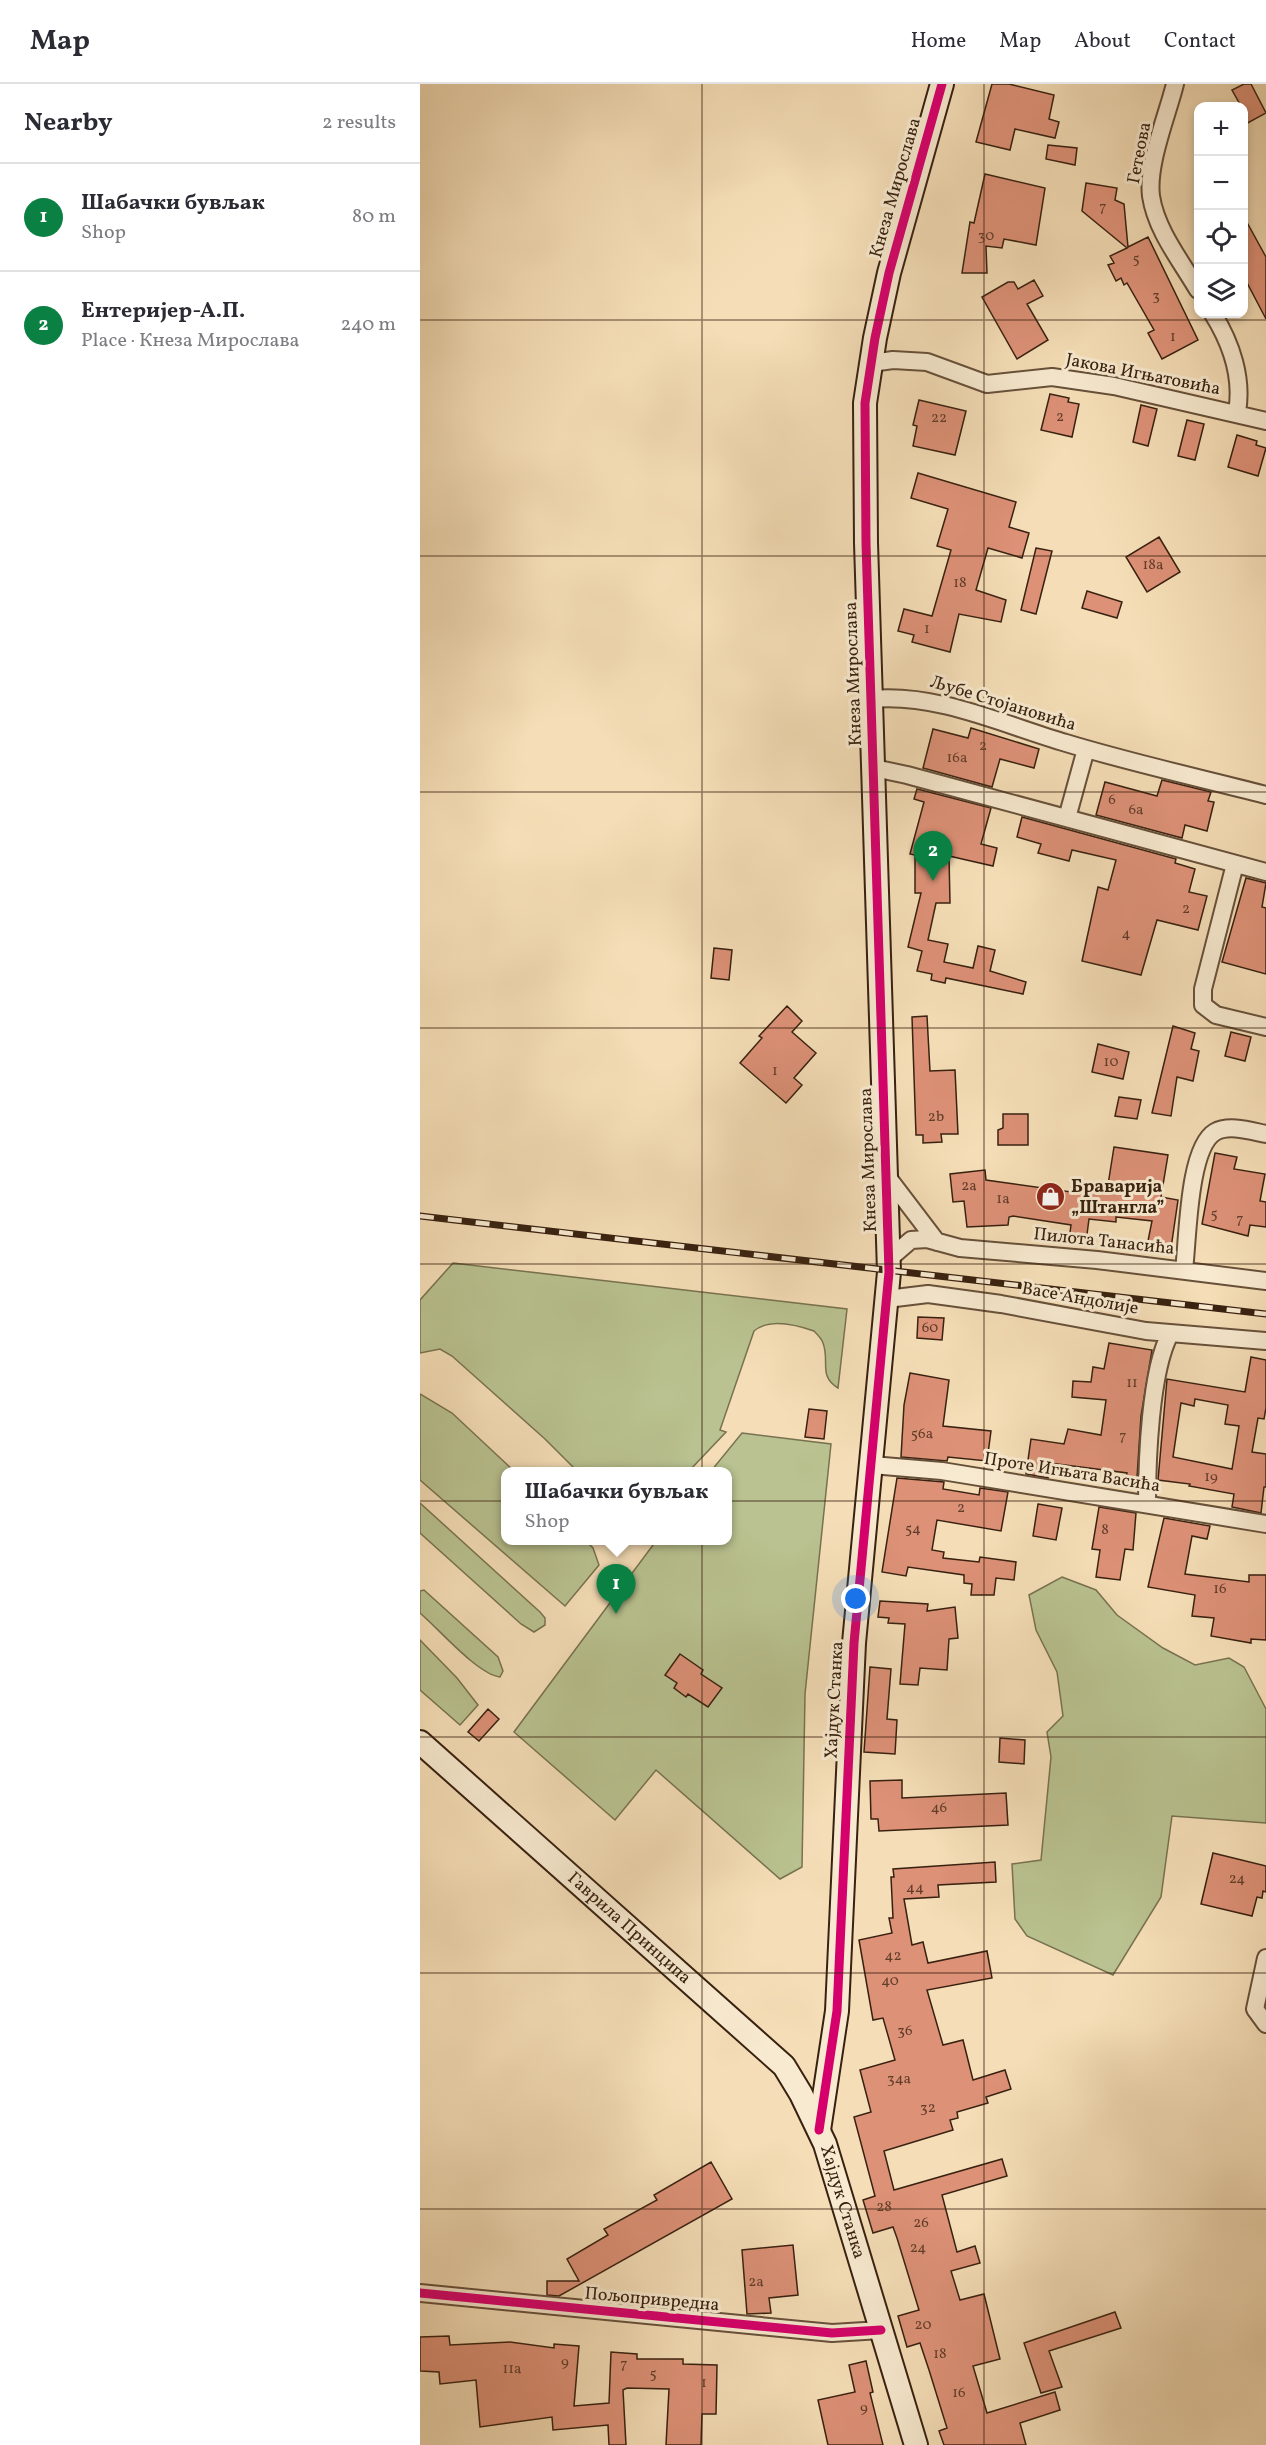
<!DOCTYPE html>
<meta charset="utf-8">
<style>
:root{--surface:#fff;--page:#f2f2f3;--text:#2b2b33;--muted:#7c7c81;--line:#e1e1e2;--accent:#0b8043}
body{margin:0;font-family:Vollkorn,serif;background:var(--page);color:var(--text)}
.controls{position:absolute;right:18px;top:18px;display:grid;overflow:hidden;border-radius:12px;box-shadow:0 3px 9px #0003}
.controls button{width:54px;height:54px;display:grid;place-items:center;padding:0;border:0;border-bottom:2px solid var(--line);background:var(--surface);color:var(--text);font:30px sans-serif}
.you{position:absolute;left:436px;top:1515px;width:21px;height:21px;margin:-15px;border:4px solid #fff;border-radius:50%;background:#1a73e8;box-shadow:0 0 0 9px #1a73e833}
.badge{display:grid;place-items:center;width:39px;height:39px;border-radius:50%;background:var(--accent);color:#fff;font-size:20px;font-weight:700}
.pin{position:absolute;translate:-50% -50px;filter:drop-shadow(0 2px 3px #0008)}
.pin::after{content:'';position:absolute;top:32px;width:21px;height:18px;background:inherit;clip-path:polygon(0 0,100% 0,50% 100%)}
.popup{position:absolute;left:81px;top:1383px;width:231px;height:78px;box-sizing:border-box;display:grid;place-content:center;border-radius:12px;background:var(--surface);filter:drop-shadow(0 2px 4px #0005);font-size:20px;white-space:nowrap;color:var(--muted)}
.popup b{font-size:22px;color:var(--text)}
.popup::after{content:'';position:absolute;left:50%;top:100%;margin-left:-12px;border:12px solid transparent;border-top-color:var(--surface)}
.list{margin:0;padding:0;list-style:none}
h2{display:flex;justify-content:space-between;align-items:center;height:78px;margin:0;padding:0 24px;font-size:26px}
h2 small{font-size:20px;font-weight:400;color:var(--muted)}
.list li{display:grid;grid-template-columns:39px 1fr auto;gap:18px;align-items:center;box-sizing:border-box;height:108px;padding:0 24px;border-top:2px solid var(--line)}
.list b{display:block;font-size:22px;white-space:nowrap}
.list p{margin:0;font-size:20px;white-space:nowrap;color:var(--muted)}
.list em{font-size:20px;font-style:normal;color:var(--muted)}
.icon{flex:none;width:33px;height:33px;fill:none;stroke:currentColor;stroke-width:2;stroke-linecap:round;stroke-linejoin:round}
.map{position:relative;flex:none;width:846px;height:2361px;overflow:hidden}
header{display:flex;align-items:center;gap:36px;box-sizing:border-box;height:84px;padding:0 30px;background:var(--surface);border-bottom:2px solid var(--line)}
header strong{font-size:28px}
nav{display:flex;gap:33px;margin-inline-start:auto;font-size:21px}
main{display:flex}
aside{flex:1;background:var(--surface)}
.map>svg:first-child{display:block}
.green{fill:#b9c290;stroke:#787250;stroke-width:1.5}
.building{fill:#dd9177;stroke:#382110;stroke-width:1.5;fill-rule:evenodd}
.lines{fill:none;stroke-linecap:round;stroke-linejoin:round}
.street-casing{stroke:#67503a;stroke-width:20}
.secondary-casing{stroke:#382110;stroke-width:26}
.street{stroke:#f8ead0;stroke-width:16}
.secondary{stroke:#f8ead0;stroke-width:22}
.rail-casing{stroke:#382110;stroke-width:7}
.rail{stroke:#f8ead0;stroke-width:4.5;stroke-dasharray:14;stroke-linecap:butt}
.cycleway-casing{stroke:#f8ead0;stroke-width:13}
.cycleway{stroke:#d6006c;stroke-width:9}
.grid{fill:none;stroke:#382110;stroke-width:1.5;stroke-opacity:0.55}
.labels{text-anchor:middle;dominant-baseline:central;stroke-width:6;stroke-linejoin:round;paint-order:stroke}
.number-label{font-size:15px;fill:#613d2a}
.street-label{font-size:18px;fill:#382110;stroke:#f8ead0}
.poi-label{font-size:18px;font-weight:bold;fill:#382110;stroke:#f8ead0;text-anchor:start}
</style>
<header>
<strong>Map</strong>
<nav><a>Home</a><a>Map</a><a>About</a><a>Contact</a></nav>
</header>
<main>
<aside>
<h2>Nearby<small>2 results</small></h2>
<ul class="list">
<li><span class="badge">1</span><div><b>Шабачки бувљак</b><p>Shop</p></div><em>80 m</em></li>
<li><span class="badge">2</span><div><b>Ентеријер-А.П.</b><p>Place · Кнеза Мирослава</p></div><em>240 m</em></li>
</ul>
</aside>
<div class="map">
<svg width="846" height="2361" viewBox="0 0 846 2361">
<rect width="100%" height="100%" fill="#f5deb7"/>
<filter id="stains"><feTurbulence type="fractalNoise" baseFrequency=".00333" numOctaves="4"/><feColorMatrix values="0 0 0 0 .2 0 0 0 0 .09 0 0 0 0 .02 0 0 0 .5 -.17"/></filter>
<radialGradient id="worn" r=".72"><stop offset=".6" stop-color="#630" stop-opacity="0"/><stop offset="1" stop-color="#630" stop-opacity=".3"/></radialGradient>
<path class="green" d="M33,1179L427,1225L418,1304C398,1292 410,1277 403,1259C402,1255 397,1250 394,1247C377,1241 349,1234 334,1247L300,1346L306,1348L269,1387H157L125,1355L32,1272L20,1265L0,1269V1216Z
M0,1310L32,1329L94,1387L85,1388V1456L166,1457L173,1464L179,1481L145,1522L0,1396Z
M322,1349L411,1360L385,1610L382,1783L360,1795L236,1686L195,1736L94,1648L236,1457L307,1456V1388L291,1387Z
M0,1419L120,1528L125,1534V1541L114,1548L101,1540L0,1449Z
M642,1493L676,1506L697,1531L743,1564L775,1581L809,1574L824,1583L846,1625V1739L752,1732L741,1813L693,1891L607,1852L595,1835L592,1780L621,1776L631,1673L627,1648L643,1632L637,1588L616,1546L609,1511Z
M4,1506L78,1573L83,1587L80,1593C57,1590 19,1545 0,1529V1507Z
M0,1556L37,1594L58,1621L40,1641L0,1606Z"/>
<path class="building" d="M572,0H589L634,11L629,35L639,38L635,54L595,45L590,66L556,58Z
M824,0H831L846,29L824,41V22H821L812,6Z
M628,61L657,64L655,81L626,75Z
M565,90L625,104L616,161L584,155L582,164L566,162L567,189H542L550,138L554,139Z
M666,99L697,104L695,116L704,120L708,163L728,153L778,256L742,275L728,249L734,246L707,199L704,201L701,194L696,197L688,181L694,179L690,172L707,164L662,127Z
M824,133L846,173V235L824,193Z
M614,196L623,212L607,220L628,256L597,275L562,213L588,198H594L598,205Z
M630,310L649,314L648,318L659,320L652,353L621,346Z
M499,316L546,327L535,371L493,362L497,342L493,341Z
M721,321L737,325L728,362L713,358Z
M767,336L784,340L775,376L758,372Z
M817,351L837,357L836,361L846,364L838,392L808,383Z
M498,389L596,418L589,443L609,449L602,474L568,464L556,506L586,516L581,538L539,530L530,568L492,558L494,551L478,547L484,525L512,532L531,466L517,462L528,425L491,414Z
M739,453L760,488L727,508L706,473Z
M616,464L632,467L616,530L601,526Z
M667,507L702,518L697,534L662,524Z
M551,644L619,665L614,684L580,675L572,703L503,684L513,645L548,654Z
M742,696L791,708L788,717L794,718L787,747L765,741L762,754L676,731L685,698L737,712Z
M497,705L571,724L561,760L577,764L573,782L529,772L530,819H516L508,856L528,860L524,878L553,884L558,862L575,866L570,887L606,898L603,910L526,894L525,899L511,896L512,890L497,887L502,867L488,863L501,809H495V771L490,770L504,718L494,715Z
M602,733L756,775L755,779L775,785L769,808L787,812L778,846L737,836L721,891L662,877L678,803L688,806L696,776L652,766L649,777L618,769L621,760L597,753Z
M826,794L846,799L842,823L846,824V890L802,878Z
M294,864L312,866L309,896L291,894Z
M367,922L382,937L372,948L396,969L374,994L382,1001L366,1019L320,979L342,954L339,952Z
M507,932L510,987L535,986L538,1050H521L522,1058L503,1059V1051H496L492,933Z
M753,942L775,949L771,965L779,967L773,997L757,993L751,1032L732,1029Z
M811,948L831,953L825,977L805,972Z
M678,960L709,968L703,995L672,988Z
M699,1013L721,1016L717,1035L695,1032Z
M583,1030H608V1061H578V1046L583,1044Z
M694,1063L748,1071L741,1113L758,1116L750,1171L726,1167L732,1137L696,1133V1138L669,1135L666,1158L649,1156L651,1141L593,1132L589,1133L588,1141L547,1143L544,1117L533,1118L530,1090L565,1086L566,1096L651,1108V1103L687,1107Z
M795,1069L817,1073L814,1085L845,1090L840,1117L846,1118V1143L830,1141L828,1152L782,1140Z
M498,1233L524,1234L522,1256L497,1254Z
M689,1259L732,1266L721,1332L717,1394L706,1393L707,1389L630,1379L628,1394L606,1390L611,1355L644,1360L648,1345L681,1351L686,1316L652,1313L653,1297L671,1298L673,1283L684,1285Z
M831,1273L846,1276V1324L844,1335L838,1334L832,1368L846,1370V1403H844L841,1429L812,1423L814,1410L769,1402L770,1400L738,1396L747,1295L825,1308ZM775,1315L808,1321L805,1340L819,1342L812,1385L753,1373L761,1319L774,1322Z
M490,1289L529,1296L523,1342L571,1347L567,1377L528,1373L527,1377L481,1373L484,1321Z
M389,1325L407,1327L404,1355L385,1353Z
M477,1394L524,1398L523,1405L559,1411L560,1404L588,1408L581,1447L517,1436L512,1466L524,1468L523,1474L559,1478L560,1473L596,1478L594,1496L576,1494L574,1511H551L552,1500L544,1499V1491L488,1483L486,1492L462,1488Z
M618,1420L642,1424L636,1456L613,1452Z
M679,1423L716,1429L713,1466L705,1465L700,1496L676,1493L680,1466L672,1465Z
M744,1434L790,1442L787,1455L772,1452L765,1490L829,1498V1491H846V1556L831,1555V1559L791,1552L794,1534L772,1532L775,1511L728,1503Z
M460,1517L508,1520L507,1527L535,1523L538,1554L529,1555L527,1586L500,1584L498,1601L480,1600L485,1540L468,1539L469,1534L458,1533Z
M260,1570L283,1586L281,1590L302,1604L288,1623L268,1610L266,1613L254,1604L257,1599L245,1591Z
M450,1583L471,1585L467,1635L477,1636L475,1670L444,1668Z
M68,1625L79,1635L59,1657L48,1648Z
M580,1654L605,1656L604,1680L579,1678Z
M482,1696V1714L586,1709L588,1741L459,1747L458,1735H451L450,1697Z
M793,1769L846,1782V1808L843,1807L842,1814L837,1813L832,1832L781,1820Z
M575,1778L576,1798L518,1801L519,1813L484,1815L492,1861L503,1858L508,1879L567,1867L572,1894L507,1906L523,1961L543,1956L553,1996L585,1986L591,2005L566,2013L568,2019L537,2028L538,2034L530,2036L533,2046L464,2067L474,2106L582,2075L587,2092L522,2111L537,2168L555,2162L560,2179L531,2187L540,2216L564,2210L580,2275L553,2282L567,2329L635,2308L640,2326L600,2339L606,2361H524L519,2347L527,2344L509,2286L500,2259L487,2263L478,2232L499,2226L477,2154L473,2143L453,2149L443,2116L455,2112L434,2033L451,2028L440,1986L475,1976L463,1934L453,1936L439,1856L472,1849L469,1834H473L471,1793H474L473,1785Z
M291,2078L312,2115L139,2212L127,2211V2197H159L147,2175L188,2151L184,2145L237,2116L234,2111Z
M373,2161L378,2211L349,2214L351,2229L327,2230L322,2166Z
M695,2228L701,2244L629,2267L642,2303L621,2309L604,2259Z
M29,2252L30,2261L90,2258L134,2264V2260L159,2262L154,2322L189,2319L191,2268L217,2270V2275H263V2280L297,2281L296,2330H282L281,2361H246L249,2305L207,2304L203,2306L206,2361H189L188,2341L133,2346L132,2333L60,2343L56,2296L20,2300L19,2288L0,2287V2253Z
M446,2277L453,2308L450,2309L463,2361H408L398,2316L435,2308L429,2281Z"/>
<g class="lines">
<defs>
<path id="street" d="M755,0C747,32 727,80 731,112C736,146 761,177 778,206
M793,230C811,259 823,294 817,328
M451,279L473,276L507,278L567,300L632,293L694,302L846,337
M452,615C518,609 584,641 646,659C712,679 780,694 846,711
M454,684L487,691L846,788
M647,734L666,665
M815,780L783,905V921L796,931L846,943
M466,1091L517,1158
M469,1175L491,1156L507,1155L540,1164L677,1176L846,1197
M764,1186C768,1155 768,1064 795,1048C809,1040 831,1047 846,1050
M467,1215L508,1210L581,1220L726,1247L846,1257
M452,1381L522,1387L846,1440
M727,1420C727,1378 730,1287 750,1250
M846,1874L835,1925L846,1940
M0,2209L412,2249L461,2246"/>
<g id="secondary">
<path id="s1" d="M0,1658L364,1982L381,2010L405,2060L496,2361"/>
<path d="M399,2046L417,1927L434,1559L469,1188L446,459L445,319L455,254L469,189L522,0"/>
</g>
</defs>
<use href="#street" class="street-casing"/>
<use href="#secondary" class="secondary-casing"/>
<use href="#street" class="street"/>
<use href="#secondary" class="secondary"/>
<defs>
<path id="rail" d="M0,1132L846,1230"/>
</defs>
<use href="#rail" class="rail-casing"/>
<use href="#rail" class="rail"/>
<defs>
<path id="cycleway" d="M399,2046L417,1927L434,1559L469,1188L446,459L445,319L455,254L469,189L522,0
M0,2209L412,2249L461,2246"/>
</defs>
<use href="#cycleway" class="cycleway-casing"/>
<use href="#cycleway" class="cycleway"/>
</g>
<path class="grid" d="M282,0V2361M564,0V2361M0,236H846M0,472H846M0,708H846M0,944H846M0,1180H846M0,1417H846M0,1653H846M0,1889H846M0,2125H846"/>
<defs>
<symbol id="shop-disc" viewBox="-11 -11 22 22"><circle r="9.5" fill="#8f2418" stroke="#f8ead0"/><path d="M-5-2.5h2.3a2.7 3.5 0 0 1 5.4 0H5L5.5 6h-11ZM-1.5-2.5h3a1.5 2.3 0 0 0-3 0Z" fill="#fff"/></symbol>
</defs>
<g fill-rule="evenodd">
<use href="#shop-disc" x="614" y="1096" width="33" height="33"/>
</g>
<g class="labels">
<g class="number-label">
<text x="683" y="123">7</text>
<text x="566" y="152">30</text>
<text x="716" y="175">5</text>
<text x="736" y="212">3</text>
<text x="753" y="253">1</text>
<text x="640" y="333">2</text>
<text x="519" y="334">22</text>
<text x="733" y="481">18a</text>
<text x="540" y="499">18</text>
<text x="507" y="545">1</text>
<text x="563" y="662">2</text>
<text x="537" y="674">16a</text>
<text x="692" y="716">6</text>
<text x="716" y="726">6a</text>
<text x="766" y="825">2</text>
<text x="706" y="850">4</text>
<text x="691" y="978">10</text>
<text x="355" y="987">1</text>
<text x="516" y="1033">2b</text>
<text x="549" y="1102">2a</text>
<text x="583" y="1115">1a</text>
<text x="794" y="1130">5</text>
<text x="820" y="1135">7</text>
<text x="510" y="1244">60</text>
<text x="712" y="1299">11</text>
<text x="502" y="1350">56a</text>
<text x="703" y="1352">7</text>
<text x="791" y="1393">19</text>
<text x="541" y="1424">2</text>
<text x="493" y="1445">54</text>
<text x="685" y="1446">8</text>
<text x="800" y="1505">16</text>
<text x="519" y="1724">46</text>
<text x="817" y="1795">24</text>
<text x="495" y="1804">44</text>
<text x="473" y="1872">42</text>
<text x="470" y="1897">40</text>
<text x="485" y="1947">36</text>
<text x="479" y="1995">34a</text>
<text x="508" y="2024">32</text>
<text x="464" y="2123">28</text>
<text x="501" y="2139">26</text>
<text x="498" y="2164">24</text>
<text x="336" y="2198">2a</text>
<text x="503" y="2241">20</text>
<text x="520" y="2270">18</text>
<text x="145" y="2278">9</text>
<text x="204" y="2280">7</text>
<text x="92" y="2285">11a</text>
<text x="233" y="2290">5</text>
<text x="284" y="2299">1</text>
<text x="539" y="2309">16</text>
<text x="444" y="2324">9</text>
</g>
<g class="street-label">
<text transform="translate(720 69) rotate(-79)">Гетеова</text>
<text transform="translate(476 104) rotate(-74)">Кнеза Мирослава</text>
<text transform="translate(723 291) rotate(11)">Јакова Игњатовића</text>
<text transform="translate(434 590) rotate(-92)">Кнеза Мирослава</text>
<text transform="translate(583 620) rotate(17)">Љубе Стојановића</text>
<text transform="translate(449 1076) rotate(-92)">Кнеза Мирослава</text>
<text transform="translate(684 1158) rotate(6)">Пилота Танасића</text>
<text transform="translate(660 1215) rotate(10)">Васе Андолије</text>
<text transform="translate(652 1389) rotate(9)">Проте Игњата Васића</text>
<text transform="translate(415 1616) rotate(-87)">Хајдук Станка</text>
<text stroke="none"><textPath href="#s1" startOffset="280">Гаврила Принципа</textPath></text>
<text stroke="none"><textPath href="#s1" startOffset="636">Хајдук Станка</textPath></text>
<text transform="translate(232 2216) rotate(5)">Пољопривредна</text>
</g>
<g class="poi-label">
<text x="651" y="1103">Браварија<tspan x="651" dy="21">„Штангла”</tspan></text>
</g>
</g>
<rect width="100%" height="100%" filter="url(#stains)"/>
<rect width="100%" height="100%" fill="url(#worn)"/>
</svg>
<div class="controls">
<button>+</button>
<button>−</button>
<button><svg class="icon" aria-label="locate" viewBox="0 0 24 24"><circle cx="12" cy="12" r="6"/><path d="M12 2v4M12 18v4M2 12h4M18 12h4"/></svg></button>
<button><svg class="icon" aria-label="layers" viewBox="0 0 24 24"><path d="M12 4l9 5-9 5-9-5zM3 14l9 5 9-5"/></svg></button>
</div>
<div class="you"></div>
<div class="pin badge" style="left:196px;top:1530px">1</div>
<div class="popup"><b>Шабачки бувљак</b>Shop</div>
<div class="pin badge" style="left:513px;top:797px">2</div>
</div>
</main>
